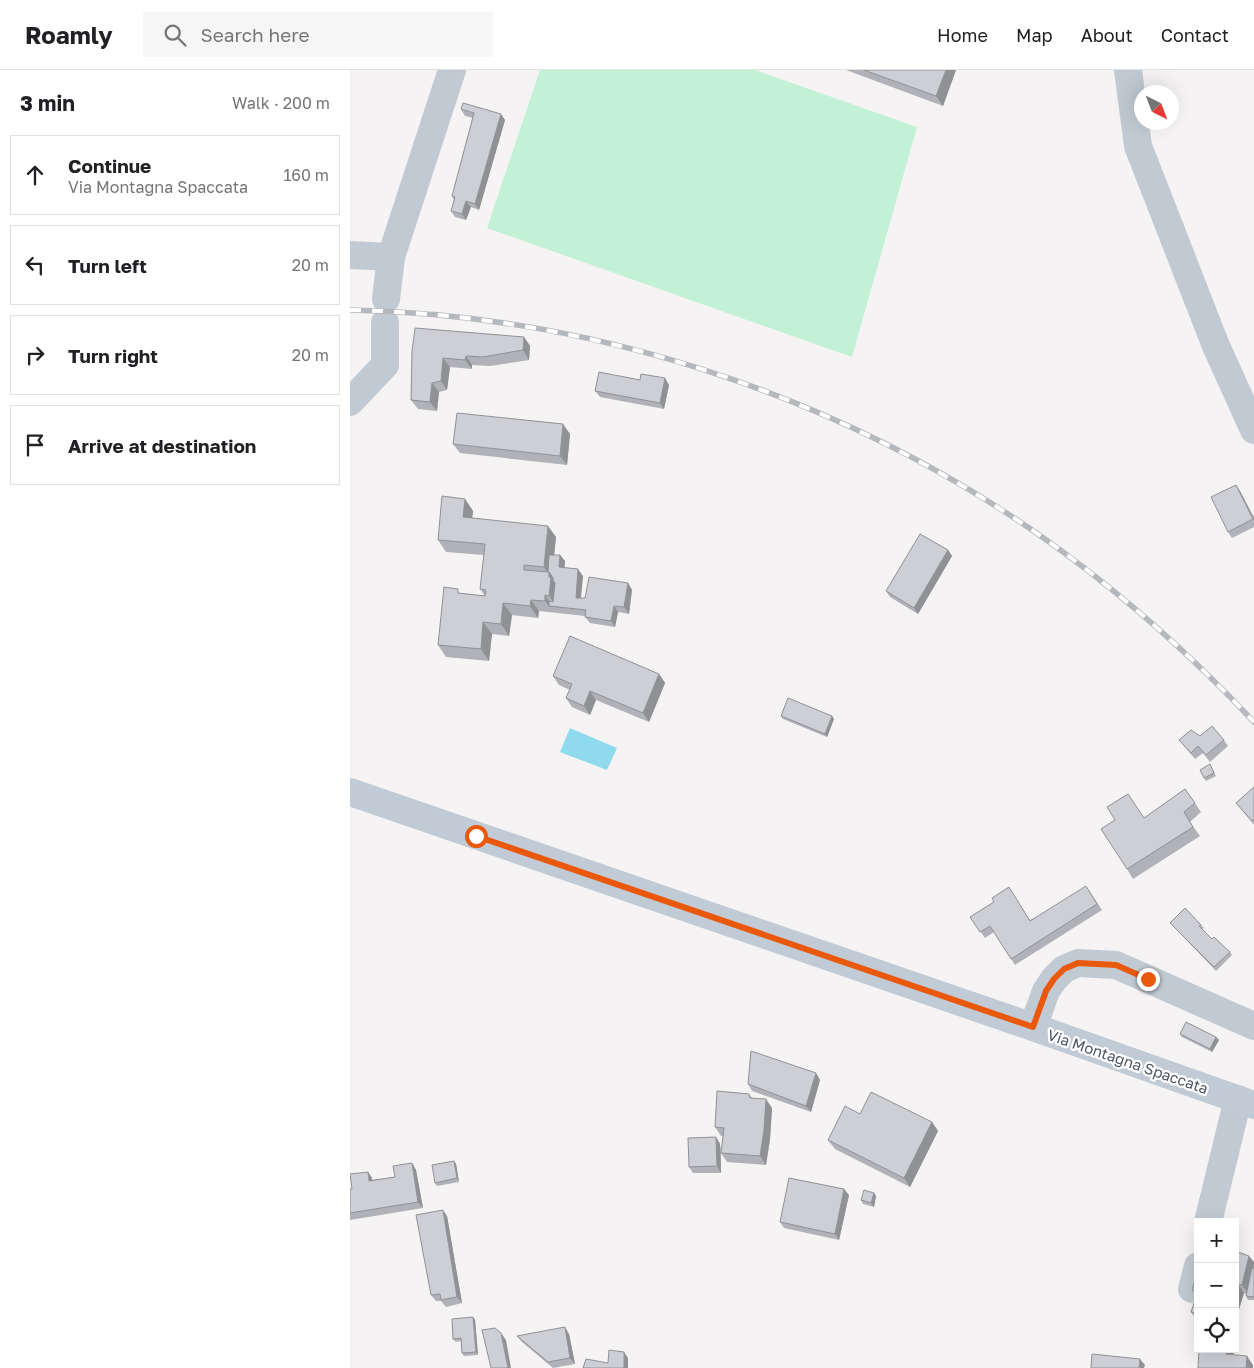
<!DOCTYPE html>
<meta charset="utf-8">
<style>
:root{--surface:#fff;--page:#f6f6f6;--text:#202124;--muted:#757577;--line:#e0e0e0}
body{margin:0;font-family:"Golos Text",sans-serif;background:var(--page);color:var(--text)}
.controls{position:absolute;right:15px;bottom:15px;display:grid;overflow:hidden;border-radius:0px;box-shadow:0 5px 20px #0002}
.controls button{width:45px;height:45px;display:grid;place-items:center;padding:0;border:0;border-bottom:1px solid var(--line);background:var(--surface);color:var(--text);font:25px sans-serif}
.compass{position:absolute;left:784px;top:15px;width:45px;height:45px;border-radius:50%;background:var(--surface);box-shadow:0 5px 20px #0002;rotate:138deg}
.stop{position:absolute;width:15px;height:15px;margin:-11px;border:4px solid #ea580c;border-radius:50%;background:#fff}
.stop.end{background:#ea580c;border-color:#fff;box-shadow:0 1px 5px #0008}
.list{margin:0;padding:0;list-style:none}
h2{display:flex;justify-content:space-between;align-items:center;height:65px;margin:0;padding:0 20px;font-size:21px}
h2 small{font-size:16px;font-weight:400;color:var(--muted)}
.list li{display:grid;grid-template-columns:32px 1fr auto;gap:15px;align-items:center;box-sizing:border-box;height:80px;margin:0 10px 10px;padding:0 10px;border:1px solid var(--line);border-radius:0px}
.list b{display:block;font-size:19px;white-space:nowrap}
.list p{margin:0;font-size:16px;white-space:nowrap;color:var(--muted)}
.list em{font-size:16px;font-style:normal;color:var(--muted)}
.icon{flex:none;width:28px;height:28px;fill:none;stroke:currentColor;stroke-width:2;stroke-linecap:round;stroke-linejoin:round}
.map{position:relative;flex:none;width:904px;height:1298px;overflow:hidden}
header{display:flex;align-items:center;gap:30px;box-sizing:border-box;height:70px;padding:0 25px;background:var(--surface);border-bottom:1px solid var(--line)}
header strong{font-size:24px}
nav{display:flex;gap:28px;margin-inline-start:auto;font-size:18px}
.search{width:350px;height:45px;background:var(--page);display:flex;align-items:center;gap:12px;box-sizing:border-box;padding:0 18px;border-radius:0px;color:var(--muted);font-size:19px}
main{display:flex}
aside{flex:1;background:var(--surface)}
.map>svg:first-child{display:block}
.green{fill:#c3f1d5}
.water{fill:#90daee}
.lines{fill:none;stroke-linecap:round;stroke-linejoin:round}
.minor{stroke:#c1cad2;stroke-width:28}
.secondary{stroke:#c1cbd6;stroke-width:28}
.rail-casing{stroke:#b5b8bd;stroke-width:5.5}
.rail{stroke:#fff;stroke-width:4;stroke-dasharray:11;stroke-linecap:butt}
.wall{fill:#b0b2b7}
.shaded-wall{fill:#909195}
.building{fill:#cdcfd5;stroke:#909195}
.route{stroke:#ea580c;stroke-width:6}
.labels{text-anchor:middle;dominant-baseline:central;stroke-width:4.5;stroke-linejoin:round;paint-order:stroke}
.street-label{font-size:15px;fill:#4a5661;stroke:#fff}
</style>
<header>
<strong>Roamly</strong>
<div class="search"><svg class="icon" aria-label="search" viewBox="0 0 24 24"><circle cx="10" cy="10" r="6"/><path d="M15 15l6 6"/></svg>Search here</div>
<nav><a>Home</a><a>Map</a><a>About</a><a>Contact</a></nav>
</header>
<main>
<aside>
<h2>3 min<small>Walk · 200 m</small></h2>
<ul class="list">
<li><svg class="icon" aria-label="ahead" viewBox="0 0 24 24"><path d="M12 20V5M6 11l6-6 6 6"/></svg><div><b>Continue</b><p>Via Montagna Spaccata</p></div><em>160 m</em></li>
<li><svg class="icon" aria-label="left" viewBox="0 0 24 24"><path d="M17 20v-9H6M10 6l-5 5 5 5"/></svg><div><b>Turn left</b></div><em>20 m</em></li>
<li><svg class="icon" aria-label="right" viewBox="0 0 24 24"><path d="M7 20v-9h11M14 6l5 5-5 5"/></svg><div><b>Turn right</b></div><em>20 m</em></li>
<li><svg class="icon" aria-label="arrive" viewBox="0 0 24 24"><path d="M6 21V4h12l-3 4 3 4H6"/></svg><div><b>Arrive at destination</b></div></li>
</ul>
</aside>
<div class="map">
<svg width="904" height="1298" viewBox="0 0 904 1298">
<rect width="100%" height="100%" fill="#f5f3f3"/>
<path class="green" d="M190,0H405L567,57L502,287L137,158Z"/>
<path class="water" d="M220,658L267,678L257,700L210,682Z"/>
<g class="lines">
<path class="minor" d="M778,0L788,76L866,276L904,360
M0,185L41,187
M36,229L41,187L102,0
M0,332L35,295V253
M683,957L696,921L704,909L714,899L728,893L766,895L904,956
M858,1152L888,1029
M842,1219L848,1196"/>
<path class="secondary" d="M0,722L683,957L904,1035"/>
<defs>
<path id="rail" d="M0,240C251,245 505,331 709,479C779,530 845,589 904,652"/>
</defs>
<use href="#rail" class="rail-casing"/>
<use href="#rail" class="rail"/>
</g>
<path class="wall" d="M496,0H606L593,36Z
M111,39L155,50L129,140L121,137L116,150L105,147L101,141L104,130L102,126L123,48L115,46Z
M174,267L180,276L179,290L140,296L122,295V299L100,297L97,320L89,322L87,341L68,339L61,330L62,281Z
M290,310L319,315L314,339L250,327L245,321Z
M220,364L217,395L110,383L103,374Z
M886,415L890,421L904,448V457L882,468L878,462Z
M115,429L123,441L122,448L206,467L204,485H210L215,491L214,498L233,506L231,528H235L278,513L282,520L279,544L268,542L265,557L240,553L235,547V546L189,541L188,548L162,545L159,566L142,564L139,591L96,587L88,575L111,523L135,526L130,519L134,485L96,482L88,470Z
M598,480L602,486L568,544L540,527L536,521Z
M309,604L315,613L299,652L246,630L240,645L222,637L216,628L220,620L209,615L203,606Z
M431,646H482L484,649L477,667L433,649Z
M850,666L874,670L878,676L860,692L853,683L845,689L829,670Z
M860,694L866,706L856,711L854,708Z
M904,717V755L886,733Z
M835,719L851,742L840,752L850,766L783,809L777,799L795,748Z
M740,822L752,840L665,895L644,862L635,868L620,847L644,832L663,824L680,850Z
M820,853L851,855L854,858L852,859L862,869L880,882L882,885L866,901Z
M830,964L866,967L869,970L862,982L832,967Z
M466,1003L470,1010L461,1042L402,1021L398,1014Z
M399,1024L402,1028L422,1038L420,1069L416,1095L377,1092L371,1083V1103H343L339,1097L366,1067L370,1074L371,1083L373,1066H371L365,1057Z
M510,1044L582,1052L588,1061L560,1117L485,1079L478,1070Z
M104,1091L106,1094L109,1112L87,1116L85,1113Z
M62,1093L66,1100L73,1138L0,1150V1119H2L18,1102L22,1108V1110L45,1107Z
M524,1123L526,1126L524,1137L513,1134L511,1130Z
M499,1125L489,1170L434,1158L430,1152Z
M97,1146L112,1233L96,1237L91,1231H86L81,1225Z
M885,1179V1181L904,1192V1230H898L896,1226V1224L894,1223L886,1249L885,1262Z
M848,1200V1252L841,1242L846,1226L842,1220Z
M123,1247L125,1250L128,1285L114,1286L112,1283L111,1271L106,1272L103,1269Z
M219,1264L225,1294L203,1298L172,1272L167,1266Z"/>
<path class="shaded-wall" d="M596,0H606L593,36L586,26Z
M151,44L155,50L129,140L125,134Z
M116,131L121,137L116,150L112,144Z
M174,267L180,276L179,290L173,280Z
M116,286L122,295V299L115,290Z
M93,288L100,297L97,320L91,311Z
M315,308L319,315L314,339L310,333Z
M82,313L89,322L87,341L80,332Z
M213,354L220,364L217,395L210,386Z
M886,415L890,421L904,448V450Z
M115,429L123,441L121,459L113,447Z
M198,456L206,467L202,506L210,519L208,538L199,526V505L194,497Z
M598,480L602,486L568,544L564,538Z
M210,485L215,491L214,504L209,497Z
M228,499L233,506L230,534L226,528Z
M278,513L282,520L279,544L274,537Z
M195,525L203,537L199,536L195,531Z
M181,530L189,541L188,548L180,536Z
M153,533L162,545L159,566L151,554Z
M264,536L268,542L265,557L261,551Z
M133,552L142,564L139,591L131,579Z
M309,604L315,613L299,652L293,643Z
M240,621L246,630L240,645L234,636Z
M482,646L484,649L477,667L475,664Z
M866,967L869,970L862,982L860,979Z
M466,1003L470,1010L461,1042L456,1036Z
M416,1029L422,1038L420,1069L416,1095L410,1086Z
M582,1052L588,1061L560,1117L554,1108Z
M366,1067L370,1074L371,1103L367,1096Z
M104,1091L106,1094L109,1112L107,1108Z
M62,1093L66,1100L73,1138L68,1132Z
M18,1102L22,1108L23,1117L19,1111Z
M494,1119L499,1125L489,1170L485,1164Z
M524,1123L526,1126L524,1137L521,1133Z
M93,1140L97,1146L112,1233L107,1227Z
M899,1186L904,1192V1202L899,1224L892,1215Z
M888,1214L894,1223L886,1249L885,1262V1223Z
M123,1247L125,1250L128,1285L126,1282Z
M215,1257L219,1264L225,1294L220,1288Z
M151,1263L156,1270L161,1298H158Z
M877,1279H884L883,1294L876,1284Z
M274,1282L278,1288V1298H274Z
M897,1286L903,1295V1298H896Z
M790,1289L795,1295L794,1298H789Z"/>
<path class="building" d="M514,0H596L586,26Z
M113,33L151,44L125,134L116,131L112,144L101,141L105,127L102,126L124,43L111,39Z
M65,258L174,267L173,280L133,287L116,286L115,290L93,288L91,311L82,313L80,332L61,330L62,281Z
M249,302L290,310L291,304L315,308L310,333L245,321Z
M107,343L213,354L210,386L103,374Z
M886,415L903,449L878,462L861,427Z
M92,426L115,429L113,447L198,456L194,497L174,495V500L199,502V507L201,508L199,526L195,525V531L181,530L180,536L153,533L151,554L133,552L131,579L88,575L94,517L108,519V523L135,526L136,520L130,519L135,474L88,470Z
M570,464L598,480L564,538L536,521Z
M199,485H210L209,497L228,499L226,528H235L239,507L278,513L274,537L264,536L261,551L235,547L236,540L199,536V531L203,532L205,513L203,510V508L199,502H198Z
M220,566L309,604L293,643L240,621L234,636L216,628L222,614L203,606Z
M438,628L482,646L475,664L431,646Z
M862,656L874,670L856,685L848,676L841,683L829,670L841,660L850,666Z
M860,694L864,703L854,708L850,700Z
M904,717V749L902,751L886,733Z
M835,719L845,733L834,742L843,757L777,799L751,759L765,750L757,737L778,724L794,748Z
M736,816L747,834L661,889L640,856L630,862L620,847L644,832L642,828L659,817L680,851Z
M835,838L851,855L849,856L862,869L864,867L880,882L864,897L820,853Z
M836,952L866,967L860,979L830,964Z
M401,981L466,1003L456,1036L398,1014Z
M367,1021L399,1024L400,1028L416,1029L414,1060L410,1086L371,1083L374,1058L365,1057Z
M521,1022L582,1052L554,1108L478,1070L495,1036L510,1044Z
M366,1067L367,1096L339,1097L338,1068Z
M104,1091L107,1108L85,1113L82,1095Z
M62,1093L68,1132L0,1143V1119H2L0,1104L18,1102L19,1111L45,1107L43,1096Z
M439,1108L494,1119L485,1164L430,1152Z
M514,1120L524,1123L521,1133L511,1130Z
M93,1140L107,1227L91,1230L90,1224L81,1225L66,1145Z
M885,1181L899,1186L892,1215L888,1214L885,1223Z
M902,1198H904V1227L896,1226Z
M848,1200V1221L842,1220Z
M848,1222V1244L841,1242Z
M123,1247L126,1282L112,1283L111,1268L103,1269L102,1249Z
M215,1257L220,1288L198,1292L167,1266Z
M145,1258L151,1263L158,1298H141L132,1260Z
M849,1279H877L876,1284L897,1286L896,1298H848Z
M259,1280L274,1282V1298H233L236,1289L258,1293Z
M742,1284L790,1289L789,1298H741Z"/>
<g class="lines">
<path class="route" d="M126,766L683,957L696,921L704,909L714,899L728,893L766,895L798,909"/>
</g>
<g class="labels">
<g class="street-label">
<text transform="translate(778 991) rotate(19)">Via Montagna Spaccata</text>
</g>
</g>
</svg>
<div class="controls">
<button>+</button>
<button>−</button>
<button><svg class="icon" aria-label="locate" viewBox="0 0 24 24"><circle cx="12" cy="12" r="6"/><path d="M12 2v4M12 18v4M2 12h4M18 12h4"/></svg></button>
</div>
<svg class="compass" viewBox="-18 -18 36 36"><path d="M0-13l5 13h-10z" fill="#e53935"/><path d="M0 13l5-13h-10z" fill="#757577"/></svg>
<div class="stop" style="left:126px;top:766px"></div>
<div class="stop end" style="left:798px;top:909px"></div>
</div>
</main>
